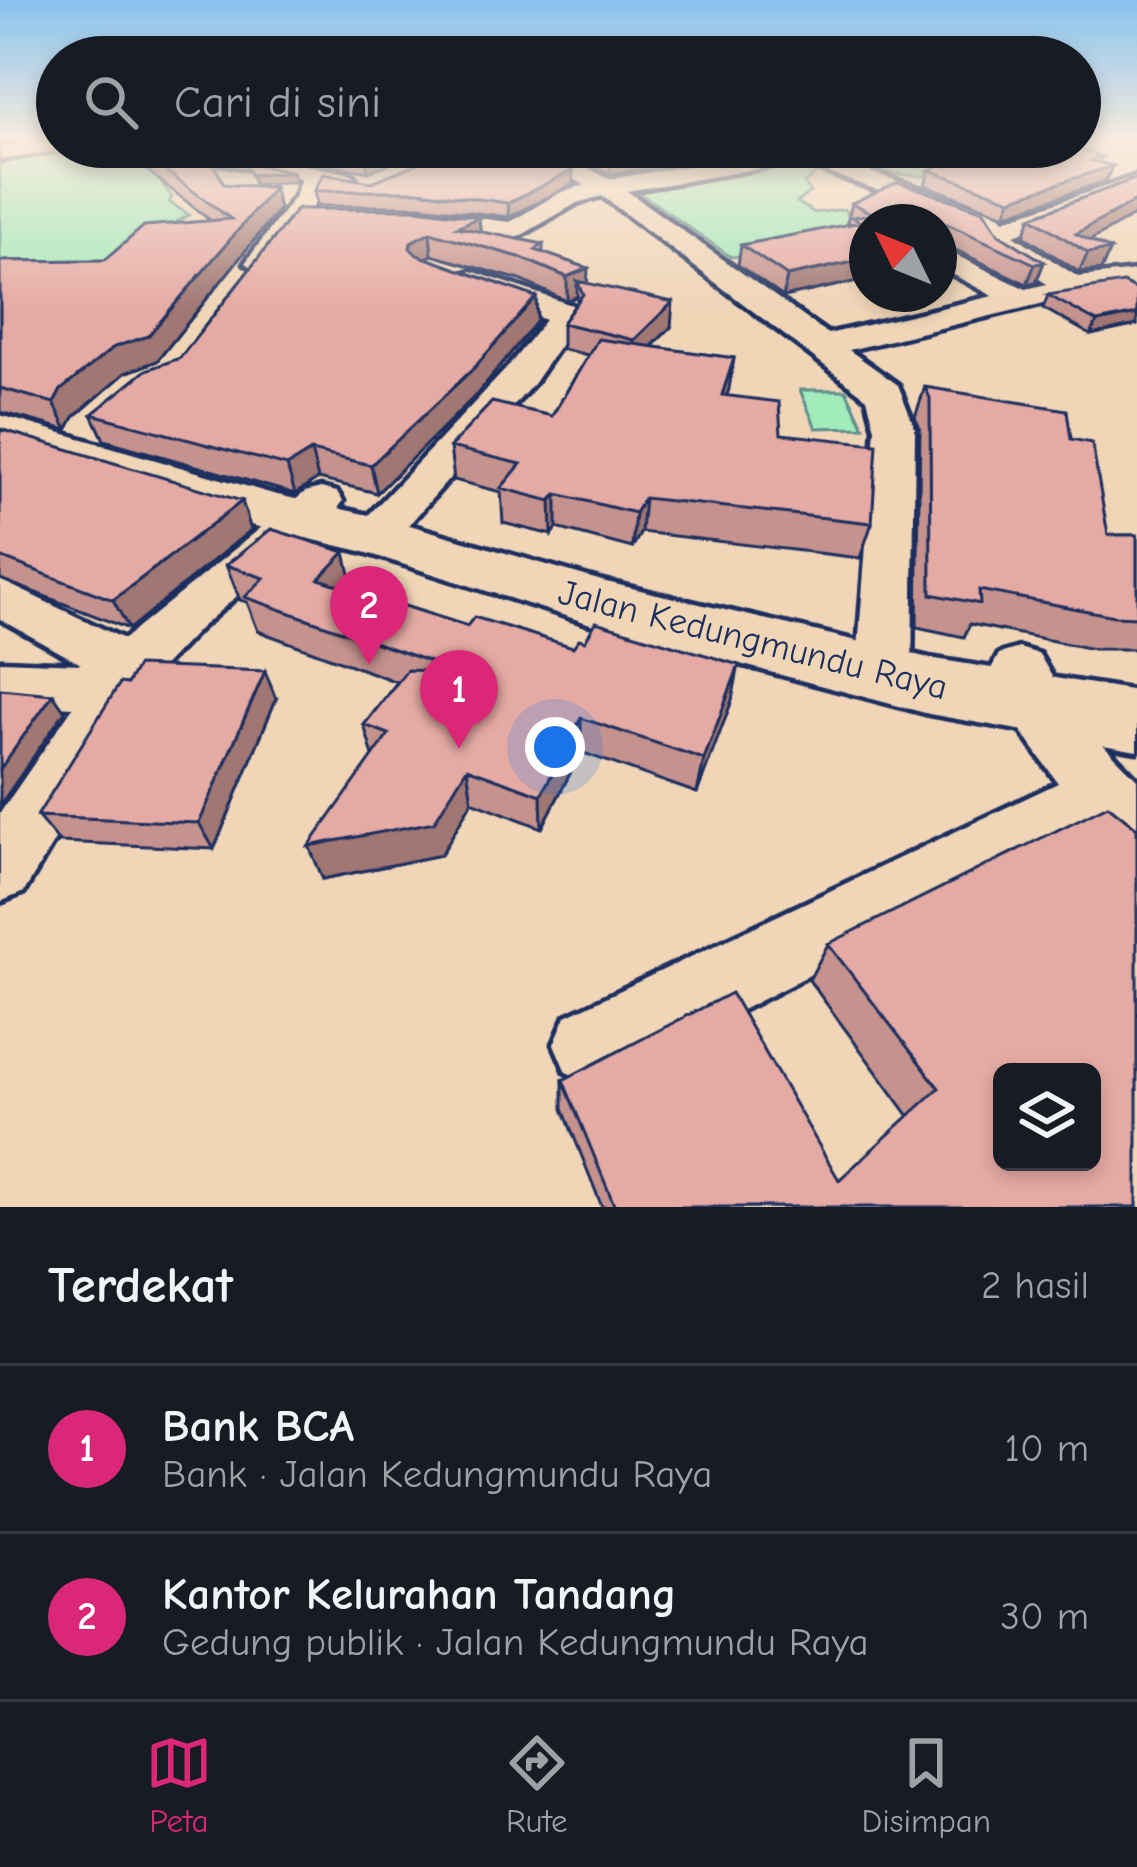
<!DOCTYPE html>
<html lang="id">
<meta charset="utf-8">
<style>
:root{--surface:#171b24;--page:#20242c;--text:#f1f3f6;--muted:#9ea1a6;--line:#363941;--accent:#db2777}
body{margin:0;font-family:"Comic Neue",sans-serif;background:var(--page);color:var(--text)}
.controls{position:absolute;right:36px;bottom:36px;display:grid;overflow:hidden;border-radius:18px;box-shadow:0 6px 18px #0003}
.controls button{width:108px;height:108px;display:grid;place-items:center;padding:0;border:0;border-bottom:3px solid var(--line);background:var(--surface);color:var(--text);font:60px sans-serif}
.compass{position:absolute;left:849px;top:204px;width:108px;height:108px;border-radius:50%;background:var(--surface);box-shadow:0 6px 18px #0003;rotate:313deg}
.you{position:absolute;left:555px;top:747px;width:42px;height:42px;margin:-30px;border:9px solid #fff;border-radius:50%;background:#1a73e8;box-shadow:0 0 0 18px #1a73e833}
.badge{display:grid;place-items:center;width:78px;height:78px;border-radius:50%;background:var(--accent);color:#fff;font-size:39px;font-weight:700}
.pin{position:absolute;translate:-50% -99px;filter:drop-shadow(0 3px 6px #0008)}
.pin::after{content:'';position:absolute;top:63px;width:42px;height:36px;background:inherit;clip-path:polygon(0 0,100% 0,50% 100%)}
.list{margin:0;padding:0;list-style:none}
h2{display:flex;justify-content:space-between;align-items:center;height:156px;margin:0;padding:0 48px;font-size:51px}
h2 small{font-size:39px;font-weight:400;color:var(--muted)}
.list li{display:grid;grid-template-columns:78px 1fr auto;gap:36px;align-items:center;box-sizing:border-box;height:168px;padding:0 48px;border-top:3px solid var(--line)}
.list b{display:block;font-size:45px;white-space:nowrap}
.list p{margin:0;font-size:39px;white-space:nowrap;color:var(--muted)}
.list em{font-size:39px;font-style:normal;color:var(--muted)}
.icon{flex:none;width:66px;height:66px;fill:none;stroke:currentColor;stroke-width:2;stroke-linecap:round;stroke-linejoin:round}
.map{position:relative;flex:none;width:1137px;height:1207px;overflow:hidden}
.search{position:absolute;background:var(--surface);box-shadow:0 6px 18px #0003;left:36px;right:36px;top:36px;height:132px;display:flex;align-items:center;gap:30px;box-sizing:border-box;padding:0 42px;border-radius:66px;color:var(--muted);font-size:45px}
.sheet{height:492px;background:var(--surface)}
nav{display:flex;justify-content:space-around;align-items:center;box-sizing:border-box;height:168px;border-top:3px solid var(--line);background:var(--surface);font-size:33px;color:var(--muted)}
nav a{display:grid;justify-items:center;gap:6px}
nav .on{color:var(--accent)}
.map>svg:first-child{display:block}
.green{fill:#a2ebba;stroke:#5e8d8c;stroke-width:3}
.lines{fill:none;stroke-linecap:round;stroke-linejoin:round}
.minor-casing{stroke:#1b2f5e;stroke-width:9}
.major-casing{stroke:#1b2f5e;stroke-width:9}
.minor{fill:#f0d5b7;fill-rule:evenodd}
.major{fill:#f0d5b7;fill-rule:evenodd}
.wall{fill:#c5928d;stroke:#1b2f5e;stroke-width:3}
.shaded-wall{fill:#a07773;stroke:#1b2f5e;stroke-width:3}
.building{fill:#e5aaa4;stroke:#1b2f5e;stroke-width:3;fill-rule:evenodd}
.labels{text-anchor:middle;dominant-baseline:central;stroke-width:9;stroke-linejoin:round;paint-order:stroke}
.street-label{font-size:36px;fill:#1b2f5e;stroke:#f0d5b7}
</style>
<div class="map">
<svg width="1137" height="1207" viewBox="0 0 1137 1207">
<rect width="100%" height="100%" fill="#f0d5b7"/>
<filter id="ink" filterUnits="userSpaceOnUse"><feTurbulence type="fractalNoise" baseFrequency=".00833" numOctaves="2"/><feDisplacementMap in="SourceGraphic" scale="24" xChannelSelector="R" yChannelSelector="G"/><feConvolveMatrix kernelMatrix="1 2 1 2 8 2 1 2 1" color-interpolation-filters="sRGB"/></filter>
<g filter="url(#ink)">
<path class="green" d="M64,147H159L153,173L172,197L169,202L189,215L108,260L0,293V159Z
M836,147L884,152L885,147H985L956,181C914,171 867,180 832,150Z
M759,164L817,173L804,183L810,192L797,202L815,213L844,209L853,223L778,252L731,257L630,186Z
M800,390H846L864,427L816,428Z"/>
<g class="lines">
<defs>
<path id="minor" d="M57,140V147L65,149L0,160V146Z
M527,147H547L609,179L784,150L815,154L999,214L1004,220L1137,176V191L1014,235L1078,277L1137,271V289L1073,296L849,350L898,385L915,428L912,675L904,690L884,696L864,690L856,675L875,428L867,398L602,196L577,203L515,239L412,226L399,218L412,210L510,222L559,193L585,185L528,155ZM784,164L811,167L981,226L995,250L1047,284L1026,289L939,247V267L993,296L828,334L627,191Z
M223,150L352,174L356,179L344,186L324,182L319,197L270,269L260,272L245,263L295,196L301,178L215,162L212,157Z
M472,271L572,305L577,321L533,384L391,545L375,550L359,545L352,535L359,525L507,368L545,320L461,286L457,280L461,274Z
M321,488L337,492L343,501L337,510L200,628L149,681L24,892L0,902V813L73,707L0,703V661L81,664L0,619V580L124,639L305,492Z
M1019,648L1039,654L1074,715L1137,779V847L1114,838L1099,825L622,1072L594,1084L566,1072L554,1044L566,1016L1058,783L1019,728L991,669L999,654Z"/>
<path id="major" d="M0,415L273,494L396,521L602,581L929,658L1137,691V751L929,714L600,627L361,551L242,523L0,447Z"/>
</defs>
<use href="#minor" class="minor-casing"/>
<use href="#major" class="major-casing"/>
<use href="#minor" class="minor"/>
<use href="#major" class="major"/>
</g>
<path class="wall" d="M104,147H204L224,184L279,209L157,361L125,373L74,417L67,430L0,412V261L105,260L211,221L148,171Z
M239,147H428L368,172Z
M557,147H794L610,174Z
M1102,157L1099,163L1112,166L1106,181L1005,215L925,185L929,170Z
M1137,178V214L1090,240L1110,250L1101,270L1079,272L1024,236L1031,217Z
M372,182L573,184L509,217L421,206H317L314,191Z
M852,203L999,234L1044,262L1036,282L1027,284L941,243L939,249V222H867V279L783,297L738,265L741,245L851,224L847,222Z
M297,209L479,217L480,232L543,244V252L588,284L671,327L652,347L734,358L727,395L781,434L872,523L860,558L641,532L632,548L557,528L552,535L503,523L501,492L454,480L450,447L552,416L588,355L562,349V323L577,302V296L567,301L520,280L432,255L425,258L536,297L537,321L477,394L377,493L318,479L295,494L104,440L92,414L180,358Z
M1137,290V325L1091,335L1043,308L1048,295Z
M925,387L1071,439L1108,535H1137V649H1093L970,624L964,637L917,627L920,428L915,417Z
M0,429L251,530L129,629L0,579Z
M226,565L353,587L351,589L467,626L732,700L697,793L581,752L542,828L472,801L441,855L323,879L373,756L364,725L397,682L258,631L247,602L240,600Z
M276,699L214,849L59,842L37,816Z
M828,944L1137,1207H602L563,1109V1080L839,1180L909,1116L809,980Z"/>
<path class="shaded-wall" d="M396,147H428L368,172L366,159Z
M707,147H794L610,174V161Z
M1102,157L1096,171L1112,166L1106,181L1005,215L1011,199L1089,160Z
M573,170V184L509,217L508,203Z
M293,172L295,182L254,185L251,175Z
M274,188L279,209L157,361L125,373L74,417L67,430L54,403L61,390Z
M1137,200V214L1079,247L1076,234Z
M479,217L481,239L457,227Z
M430,232L432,255L414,264L410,248L411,242Z
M1110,250L1101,270L1079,272L1088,253Z
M867,259V279L783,297L787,276Z
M1044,262L1036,282L1027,284L1035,264Z
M588,268L587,291L577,281V296L567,301V277Z
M536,297L537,321L477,394L377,493L371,465Z
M673,302L671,327L632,366L634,340Z
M1137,314V325L1091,335L1097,322Z
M734,358L729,389L717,427L722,395Z
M311,451L318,479L295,494L287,466Z
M557,494V528L552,535L551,501Z
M644,498L641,532L632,548L635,513Z
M242,501L251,530L129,629L113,600Z
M345,552L353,587L329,614L319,579Z
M739,665L732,700L697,793L704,759Z
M265,671L276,699L214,849L199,823Z
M53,694L65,711L0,805V769Z
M581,718V752L542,828L541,795Z
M467,768L472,801L441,855L323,879L309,846Z"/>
<path class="building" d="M133,147H204L224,184L274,188L148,336L114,347L61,390L54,403L0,388V261L105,260L144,226L231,219Z
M303,147H396L366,159Z
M458,147H528L573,170L508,203L419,191H314L323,174L372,182Z
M582,147H707L610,161Z
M979,147H1075L1102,157L1089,160L1112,166L1011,199L929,170Z
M243,162L293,172L251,175Z
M1137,178V200L1076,234L1110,250L1088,253L1031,217Z
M898,182L984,211L999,234L1044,262L1035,264L947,224L940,228L941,244H939V222H867V259L787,276L741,245L861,222L852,217L873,214L852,203Z
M297,209H417L479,217L457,227L543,244L535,250L588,268L567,277L519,257L430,232L411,242L410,248L417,255L536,297L474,368L371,465L311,451L287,466L92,414L146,370L180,358Z
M577,281L673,302L634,340L562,323L583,294Z
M1123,283L1137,290V314L1097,322L1048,295Z
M598,339L734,358L722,395L779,402L781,434L877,444L872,523L644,498L635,513L557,494L551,501L501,488L521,464L450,447L492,402L552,416Z
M925,387L1067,410L1071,439L1092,443L1108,535H1137V617L1114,616L979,590L980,604L931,594L930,398Z
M0,429L242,501L113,600L0,557Z
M271,529L345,552L319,579L467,626L474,617L573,647L579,639L585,641L596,622L739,665L704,759L581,718L541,795L467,768L434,822L309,846L389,734L364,725L407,670L459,672L245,597L264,578L226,565Z
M137,666L265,671L199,823L37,816L120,683L127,684Z
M0,689L53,694L0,769Z
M1108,805L1137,828V1207H615L563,1080L731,993L839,1180L939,1088L828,944ZM1002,1072H1092V1162H1002Z"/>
</g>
<linearGradient id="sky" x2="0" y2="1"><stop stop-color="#87c2ee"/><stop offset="0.45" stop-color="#f8ecdf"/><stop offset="1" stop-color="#f8ecdf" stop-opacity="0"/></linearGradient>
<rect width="1137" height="309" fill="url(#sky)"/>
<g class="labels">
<g class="street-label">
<text transform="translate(753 640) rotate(14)">Jalan Kedungmundu Raya</text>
</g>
</g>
</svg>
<div class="controls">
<button><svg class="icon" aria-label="layers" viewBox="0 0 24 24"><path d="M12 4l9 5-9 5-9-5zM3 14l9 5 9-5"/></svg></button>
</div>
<svg class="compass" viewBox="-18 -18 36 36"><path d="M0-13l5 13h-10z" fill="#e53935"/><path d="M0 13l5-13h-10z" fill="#9ea1a6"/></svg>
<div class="you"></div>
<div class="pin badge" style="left:459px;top:749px">1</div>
<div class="pin badge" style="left:369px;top:665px">2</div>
<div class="search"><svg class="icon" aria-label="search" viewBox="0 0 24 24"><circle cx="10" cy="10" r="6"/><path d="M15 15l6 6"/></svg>Cari di sini</div>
</div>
<section class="sheet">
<h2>Terdekat<small>2 hasil</small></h2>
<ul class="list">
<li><span class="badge">1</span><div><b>Bank BCA</b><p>Bank · Jalan Kedungmundu Raya</p></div><em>10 m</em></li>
<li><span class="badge">2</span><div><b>Kantor Kelurahan Tandang</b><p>Gedung publik · Jalan Kedungmundu Raya</p></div><em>30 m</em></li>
</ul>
</section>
<nav>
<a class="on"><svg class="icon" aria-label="map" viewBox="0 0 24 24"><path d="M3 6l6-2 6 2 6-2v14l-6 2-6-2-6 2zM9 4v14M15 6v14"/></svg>Peta</a>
<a><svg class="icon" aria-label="directions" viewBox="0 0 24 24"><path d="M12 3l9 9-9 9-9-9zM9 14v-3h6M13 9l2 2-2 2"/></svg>Rute</a>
<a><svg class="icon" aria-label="saved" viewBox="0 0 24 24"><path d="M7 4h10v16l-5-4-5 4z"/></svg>Disimpan</a>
</nav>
